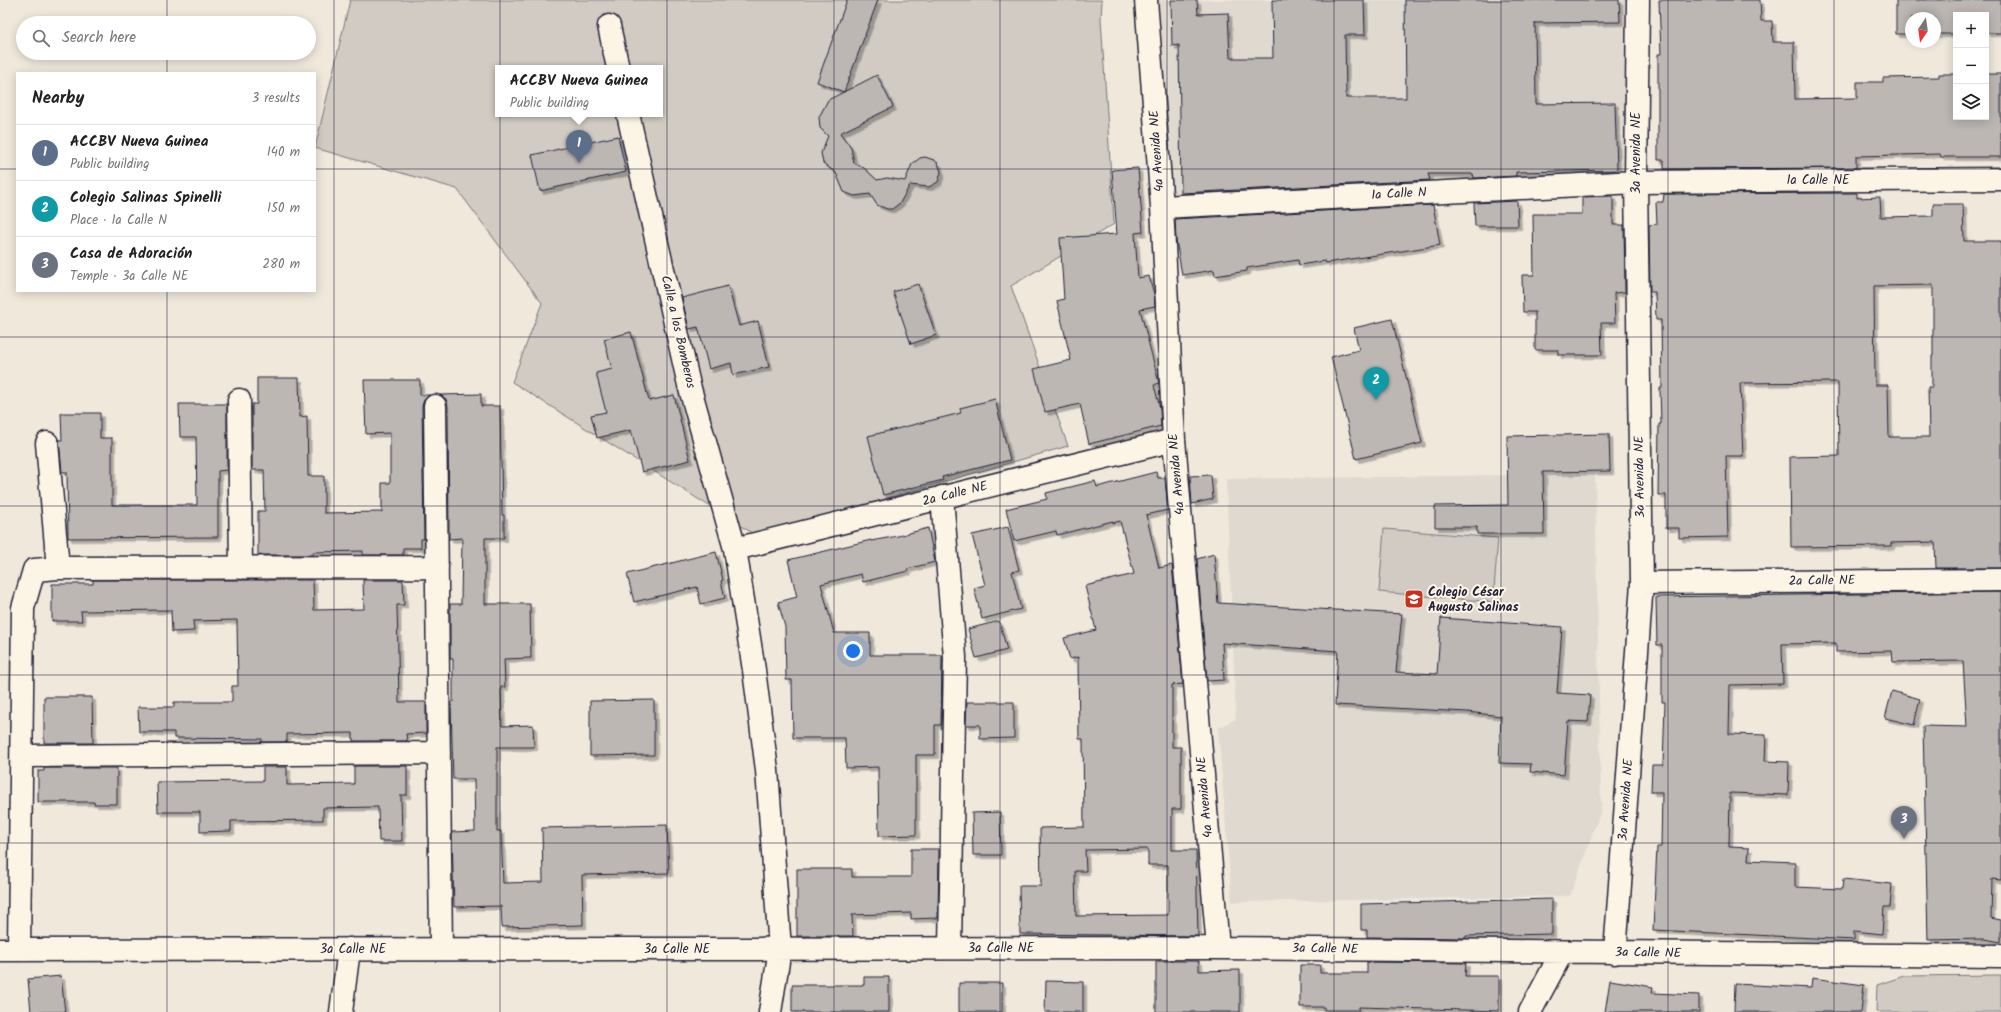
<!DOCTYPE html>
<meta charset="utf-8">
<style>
:root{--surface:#fff;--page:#f2f2f2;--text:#222;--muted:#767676;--line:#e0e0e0;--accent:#c8321e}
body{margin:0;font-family:Kalam,sans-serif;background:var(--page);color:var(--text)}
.controls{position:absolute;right:12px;top:12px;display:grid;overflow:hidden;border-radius:0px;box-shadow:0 2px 10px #0003}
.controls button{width:36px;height:36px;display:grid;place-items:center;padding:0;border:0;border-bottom:1px solid var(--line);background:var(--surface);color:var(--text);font:20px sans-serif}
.compass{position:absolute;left:1905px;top:12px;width:36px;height:36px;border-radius:50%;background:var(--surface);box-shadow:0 2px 10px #0003;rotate:193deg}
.you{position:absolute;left:853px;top:651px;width:14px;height:14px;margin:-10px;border:3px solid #fff;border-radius:50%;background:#1a73e8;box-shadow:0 0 0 6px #1a73e833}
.badge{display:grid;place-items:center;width:26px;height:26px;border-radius:50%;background:var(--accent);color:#fff;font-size:13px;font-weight:700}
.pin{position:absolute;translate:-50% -33px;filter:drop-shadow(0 1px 2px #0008)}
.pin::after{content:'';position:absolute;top:21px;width:14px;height:12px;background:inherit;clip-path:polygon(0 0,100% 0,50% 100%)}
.popup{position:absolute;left:495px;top:65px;width:168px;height:52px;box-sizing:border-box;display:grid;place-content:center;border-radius:0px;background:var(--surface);filter:drop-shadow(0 1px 3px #0005);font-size:13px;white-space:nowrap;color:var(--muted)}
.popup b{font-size:15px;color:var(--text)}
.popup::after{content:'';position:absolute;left:50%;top:100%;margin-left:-8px;border:8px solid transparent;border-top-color:var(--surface)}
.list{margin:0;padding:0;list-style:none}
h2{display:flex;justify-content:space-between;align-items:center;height:52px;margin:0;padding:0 16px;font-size:17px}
h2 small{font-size:13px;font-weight:400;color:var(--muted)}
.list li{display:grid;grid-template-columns:26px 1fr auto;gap:12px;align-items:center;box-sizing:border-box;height:56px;padding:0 16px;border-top:1px solid var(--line)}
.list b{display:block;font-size:15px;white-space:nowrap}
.list p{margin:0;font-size:13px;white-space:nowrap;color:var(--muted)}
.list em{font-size:13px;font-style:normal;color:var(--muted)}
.icon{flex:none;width:22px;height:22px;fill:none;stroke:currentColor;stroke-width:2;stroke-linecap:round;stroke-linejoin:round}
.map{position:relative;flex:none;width:2001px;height:1012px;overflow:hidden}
.search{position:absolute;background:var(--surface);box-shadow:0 2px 10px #0003;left:16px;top:16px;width:300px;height:44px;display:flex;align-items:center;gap:10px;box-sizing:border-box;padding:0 14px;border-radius:22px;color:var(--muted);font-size:15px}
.panel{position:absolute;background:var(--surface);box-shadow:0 2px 10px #0003;left:16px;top:72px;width:300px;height:220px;border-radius:0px}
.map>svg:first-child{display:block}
.built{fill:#e0d9cf}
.green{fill:#d1cbc3;stroke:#7a767f;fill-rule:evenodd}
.building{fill:#bcb7b3;stroke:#22223b;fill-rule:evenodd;filter:url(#shadow)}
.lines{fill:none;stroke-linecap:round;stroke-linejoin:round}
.minor-casing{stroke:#22223b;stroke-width:25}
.highway-casing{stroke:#22223b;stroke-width:25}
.minor{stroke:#fcf5e5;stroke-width:22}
.highway{stroke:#fcf5e5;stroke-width:22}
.grid{fill:none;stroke:#22223b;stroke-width:1;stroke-opacity:0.55}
.labels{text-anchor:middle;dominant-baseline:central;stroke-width:4;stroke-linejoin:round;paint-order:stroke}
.street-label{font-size:13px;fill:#22223b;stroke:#fcf5e5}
.poi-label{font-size:13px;font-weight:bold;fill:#22223b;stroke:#fcf5e5;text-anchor:start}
</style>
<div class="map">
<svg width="2001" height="1012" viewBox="0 0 2001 1012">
<defs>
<filter id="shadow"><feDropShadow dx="3.5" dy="3.5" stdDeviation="0" flood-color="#0004"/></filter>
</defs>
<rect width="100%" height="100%" fill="#efe8db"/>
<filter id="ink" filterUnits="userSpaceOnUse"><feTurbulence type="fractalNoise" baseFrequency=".025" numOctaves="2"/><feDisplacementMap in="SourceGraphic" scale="8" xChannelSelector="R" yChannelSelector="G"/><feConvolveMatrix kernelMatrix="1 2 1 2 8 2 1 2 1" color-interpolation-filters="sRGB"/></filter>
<g filter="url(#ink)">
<path class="built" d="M1151,0H1634L1636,182L1164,204Z
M1595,474L1601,810L1570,896L1232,902L1218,728L1236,719L1226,479Z"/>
<path class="green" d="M350,0H1102L1101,19L1114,224L1011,286L1068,446L757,536L512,382L542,303L457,189L315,148ZM498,68H660V114H498Z
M1384,529L1498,538L1493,602L1379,592Z
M2001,975V1012H1876L1877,985L1904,976Z"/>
<path class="building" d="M847,0H878L844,92L817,82Z
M1171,0H1197L1198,14L1228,13L1230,58H1273L1272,0H1364L1365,35H1345L1346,98H1406L1405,0H1619L1620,22L1535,23L1536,104L1615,103L1617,170L1516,172V176L1474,178L1473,174H1428L1430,180L1181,193L1179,45L1172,46Z
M1659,0H1760L1761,21H1772L1773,42H1794L1795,99L1857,98V82H1883V78L1939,77V74H1956V117H1986V74H2001V157H1941L1940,154L1856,156V168L1664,169V160H1658V54H1661Z
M1896,0H2001V33H1986V15H1956V34H1935V18H1911V34H1896Z
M877,75L893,107L840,133L851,148L854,163L864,168L877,180L887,178L905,181L912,164L920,158L925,157L934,160L938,163L941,172L938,182L929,187L910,185L900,203L892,209H887L877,205L870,194L854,196L844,192L836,173L823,163L821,153L828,136L820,128L819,117L828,100Z
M618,136L626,172L540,191L532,155Z
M1138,168L1143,232L1135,233L1138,278L1149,276L1154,294L1155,306L1140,309L1159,383L1154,385L1160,408L1161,426L1089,444L1080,404L1045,412L1034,369L1071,360L1057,301L1064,299L1060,238L1117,234L1112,170Z
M1857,193V198L1880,197L1881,217L1933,216V204H1963L1964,241H2001V568H1936L1935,542L1891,543V546L1791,547L1790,457L1839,456L1838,382L1740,383L1743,456H1726L1728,537L1679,538V528H1666V495H1658L1659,424H1661L1660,388H1662L1661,320H1656L1655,292H1650L1649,225L1657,224L1656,202H1663L1664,194ZM1933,285V356H1932V387H1928L1929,437H1889L1888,385H1875L1874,286Z
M1613,196V225H1624L1625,292L1614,293L1615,323H1601L1602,355H1558V350H1535V312H1523L1522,275H1534L1533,214H1582V197Z
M1517,201L1518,226H1475L1474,203Z
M1433,205L1440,245L1326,263L1325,261L1299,265L1298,260L1247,268V271L1215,276L1214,270L1182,275L1176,240L1175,219Z
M918,284L936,335L911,344L893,292Z
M728,286L739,326L758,321L769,367L733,375L731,363L709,369L698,327L689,329L682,298Z
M1392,319L1422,443L1356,459L1331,357L1359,350L1354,328Z
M631,332L649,401L674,395L690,460L642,472L631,430L597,438L591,415L606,412L596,373L612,369L604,339Z
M257,378H299L300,417L307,416L308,476H324V513L382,512V483H390V433L366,434L364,380H420V395H430L424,400L422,406L424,539H421V548H403V555H363V551L313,552V555H258V511H265L264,470H252V404H257Z
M481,394V406H500L502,515H504V538H485V604H530L531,658L504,659L505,687H501L502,726L533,725L534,747H497V831H501L503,883L543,882L542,828L667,825L669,873L582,875L583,925L502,927L501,906L454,907L452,832L475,831L474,779H453L451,702H453V659H450V604H461L462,538L449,539L448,406L446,399L440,395Z
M995,399L1010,460L942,477L943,480L883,495L868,436L961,413L960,408Z
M179,404H227V470L218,471V537L68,538L67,472H62L59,440H62L61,413H100V438H112V505H197L196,437H180Z
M1609,434L1610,471L1543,472L1544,534H1477V527H1435V506L1508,505L1507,436Z
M1156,472L1158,478H1165L1168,510L1146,515L1159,568L1172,565L1183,684L1172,685V747H1181V809H1172V850H1196L1198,936L1020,934L1019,886H1041L1040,828L1084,827L1083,739H1079L1078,657L1070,659L1064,638L1096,630L1085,586L1134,574L1120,521L1113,523V521L1057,535L1056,531L1014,541L1006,509L1047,499L1046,493L1095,481L1097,487ZM1148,849V865H1168V915L1076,916L1075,871H1086L1085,850Z
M1211,475L1213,499L1192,504L1190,476Z
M1008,527L1019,570L1012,572L1021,609L982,619L974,588L985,585L972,535Z
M928,528L935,562L907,569L908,571L863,582L861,574L821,584L834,633H870V655H942L941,725H935V755H916V835L879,836L878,767L846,768L845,738H793L792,680H786L785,627L778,602L797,597L788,560L871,540V541L898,536Z
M716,552L723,580L721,581L725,598L701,604L697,587L634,602L627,574Z
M1214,554L1218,603L1402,614L1396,672L1437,674L1441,618L1562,627L1557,693L1590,695L1588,722L1568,721L1564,775L1530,772L1531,764L1499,763L1501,716L1467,712L1335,705L1338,651L1222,643L1224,680L1207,681L1197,559Z
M93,580H313L314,610L364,609L363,580H403L404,605H397L399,702H426V733L406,734L407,741H353V733L287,734V742H262V739L174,738V732H139L138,707H174V702H232V686H238L237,620L193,621L194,631L172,632L171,610L81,611L82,621H52V584H93Z
M2001,592V880L1992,879L1991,918L2001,920V942L1985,939L1928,940L1923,726L1967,727L1963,661L1893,662L1892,651L1836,652V643L1782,644L1783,684L1730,685L1729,734L1766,735L1765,761L1789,762L1788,795L1730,793L1729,847L1749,848L1748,860L1795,862V887L1842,889L1843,879L1892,884L1890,907H1884L1882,934L1854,931V940L1653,930L1657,847H1661L1662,792H1651L1652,765H1663L1665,702H1662V645H1657L1656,597Z
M999,621L1007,650L976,658L968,629Z
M1892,691L1920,699L1914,725L1885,718Z
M44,697H92L93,743H44Z
M654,700V755L590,756V701Z
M967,702H1014V738L980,739V725H966Z
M354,766H407V795H401L402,841H379L378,807L323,808V820L231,821V831L200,832V812H158L157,782L263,781V767H287V785L354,784Z
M44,768H117V804H94V802H38V771H44Z
M1000,812L1001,855H973L972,813Z
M911,849H939L938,918L911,919V913L852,915L853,936H797V869H852V877H911Z
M1552,899V934L1466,936V938L1367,937V930H1361V904Z
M1156,961H1199V971L1240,970V1012H1156Z
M1367,962L1466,963L1465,976H1499V1011L1359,1007V1010H1324V1007H1300V965H1320V973H1367Z
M61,976L65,1012H31L28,979Z
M864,977H889V1012H792V985H864Z
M1812,978L1864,985L1861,1012H1734L1735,984L1811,988Z
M1610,980L1653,987L1652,993L1699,995V1012H1605Z
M1046,981L1083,982V1012H1045Z
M959,983H1002V1012H959Z"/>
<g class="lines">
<defs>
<path id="minor" d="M1146,0L1162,207L1174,440L1218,948
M609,26L618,68
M628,114L689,385L735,549L754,670L767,770L780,949L770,1012
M1162,207L1636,182L1642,583L1615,953
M239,400L241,568
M435,406L441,949
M47,443L58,568
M942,497L955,657L950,948
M735,549L1174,440
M1642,583L2001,580
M23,756L439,753
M0,950L1218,948L2001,956
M19,950L23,608L34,570L58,568L437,567
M341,1012L349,949
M1530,1012L1562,952"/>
<path id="highway" d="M1638,0L1636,182L2001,179"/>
</defs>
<use href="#minor" class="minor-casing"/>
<use href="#highway" class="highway-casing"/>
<use href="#minor" class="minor"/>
<use href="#highway" class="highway"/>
</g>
</g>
<path class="grid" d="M167,0V23M334,0V1012M500,0V1012M667,0V1012M834,0V1012M1000,0V1012M1167,0V1012M1334,0V1012M1501,0V1012M1668,0V1012M1834,0V1012M167,53V73M0,169H17M315,169H2001M167,291V1012M0,337H2001M0,506H2001M0,675H2001M0,843H2001"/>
<defs>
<symbol id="school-square" viewBox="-11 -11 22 22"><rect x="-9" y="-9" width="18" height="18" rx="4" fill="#c8321e" stroke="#fcf5e5"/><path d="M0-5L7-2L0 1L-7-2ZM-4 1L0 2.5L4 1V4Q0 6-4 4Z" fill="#fff"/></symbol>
</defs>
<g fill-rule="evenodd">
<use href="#school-square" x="1403" y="588" width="22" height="22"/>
</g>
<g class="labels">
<g class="street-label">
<text transform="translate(1157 151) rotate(-94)">4a Avenida NE</text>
<text transform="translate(1636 153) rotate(-90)">3a Avenida NE</text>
<text x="1818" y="180">1a Calle NE</text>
<text transform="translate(1399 194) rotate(-3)">1a Calle N</text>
<text transform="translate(678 332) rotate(77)">Calle a los Bomberos</text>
<text transform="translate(1177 474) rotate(-95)">4a Avenida NE</text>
<text transform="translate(1640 477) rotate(-91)">3a Avenida NE</text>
<text transform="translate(955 494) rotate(-14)">2a Calle NE</text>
<text transform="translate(1822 581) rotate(-1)">2a Calle NE</text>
<text transform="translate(1205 797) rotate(-95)">4a Avenida NE</text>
<text transform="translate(1626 800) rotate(-86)">3a Avenida NE</text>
<text x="1001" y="948">3a Calle NE</text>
<text x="353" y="949">3a Calle NE</text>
<text x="677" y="949">3a Calle NE</text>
<text transform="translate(1325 949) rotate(1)">3a Calle NE</text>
<text transform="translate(1648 953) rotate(1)">3a Calle NE</text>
</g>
<g class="poi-label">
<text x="1428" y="592">Colegio César<tspan x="1428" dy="15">Augusto Salinas</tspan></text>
</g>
</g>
</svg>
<div class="controls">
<button>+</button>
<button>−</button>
<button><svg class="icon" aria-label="layers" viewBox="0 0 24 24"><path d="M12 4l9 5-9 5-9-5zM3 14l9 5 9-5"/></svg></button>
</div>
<svg class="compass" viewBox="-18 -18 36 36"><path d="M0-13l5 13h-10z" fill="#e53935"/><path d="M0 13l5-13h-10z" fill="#767676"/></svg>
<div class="you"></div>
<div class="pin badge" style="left:579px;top:163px;background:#5c6f8a">1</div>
<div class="popup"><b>ACCBV Nueva Guinea</b>Public building</div>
<div class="pin badge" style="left:1376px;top:400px;background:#0f9aa8">2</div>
<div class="pin badge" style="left:1904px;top:839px;background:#6b7280">3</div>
<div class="search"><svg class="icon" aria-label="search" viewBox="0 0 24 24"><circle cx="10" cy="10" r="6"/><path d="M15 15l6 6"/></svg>Search here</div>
<section class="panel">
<h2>Nearby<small>3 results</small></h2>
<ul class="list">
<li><span class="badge" style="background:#5c6f8a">1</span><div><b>ACCBV Nueva Guinea</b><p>Public building</p></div><em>140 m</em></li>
<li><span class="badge" style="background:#0f9aa8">2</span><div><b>Colegio Salinas Spinelli</b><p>Place · 1a Calle N</p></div><em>150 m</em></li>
<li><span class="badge" style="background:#6b7280">3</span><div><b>Casa de Adoración</b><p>Temple · 3a Calle NE</p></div><em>280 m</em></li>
</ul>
</section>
</div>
